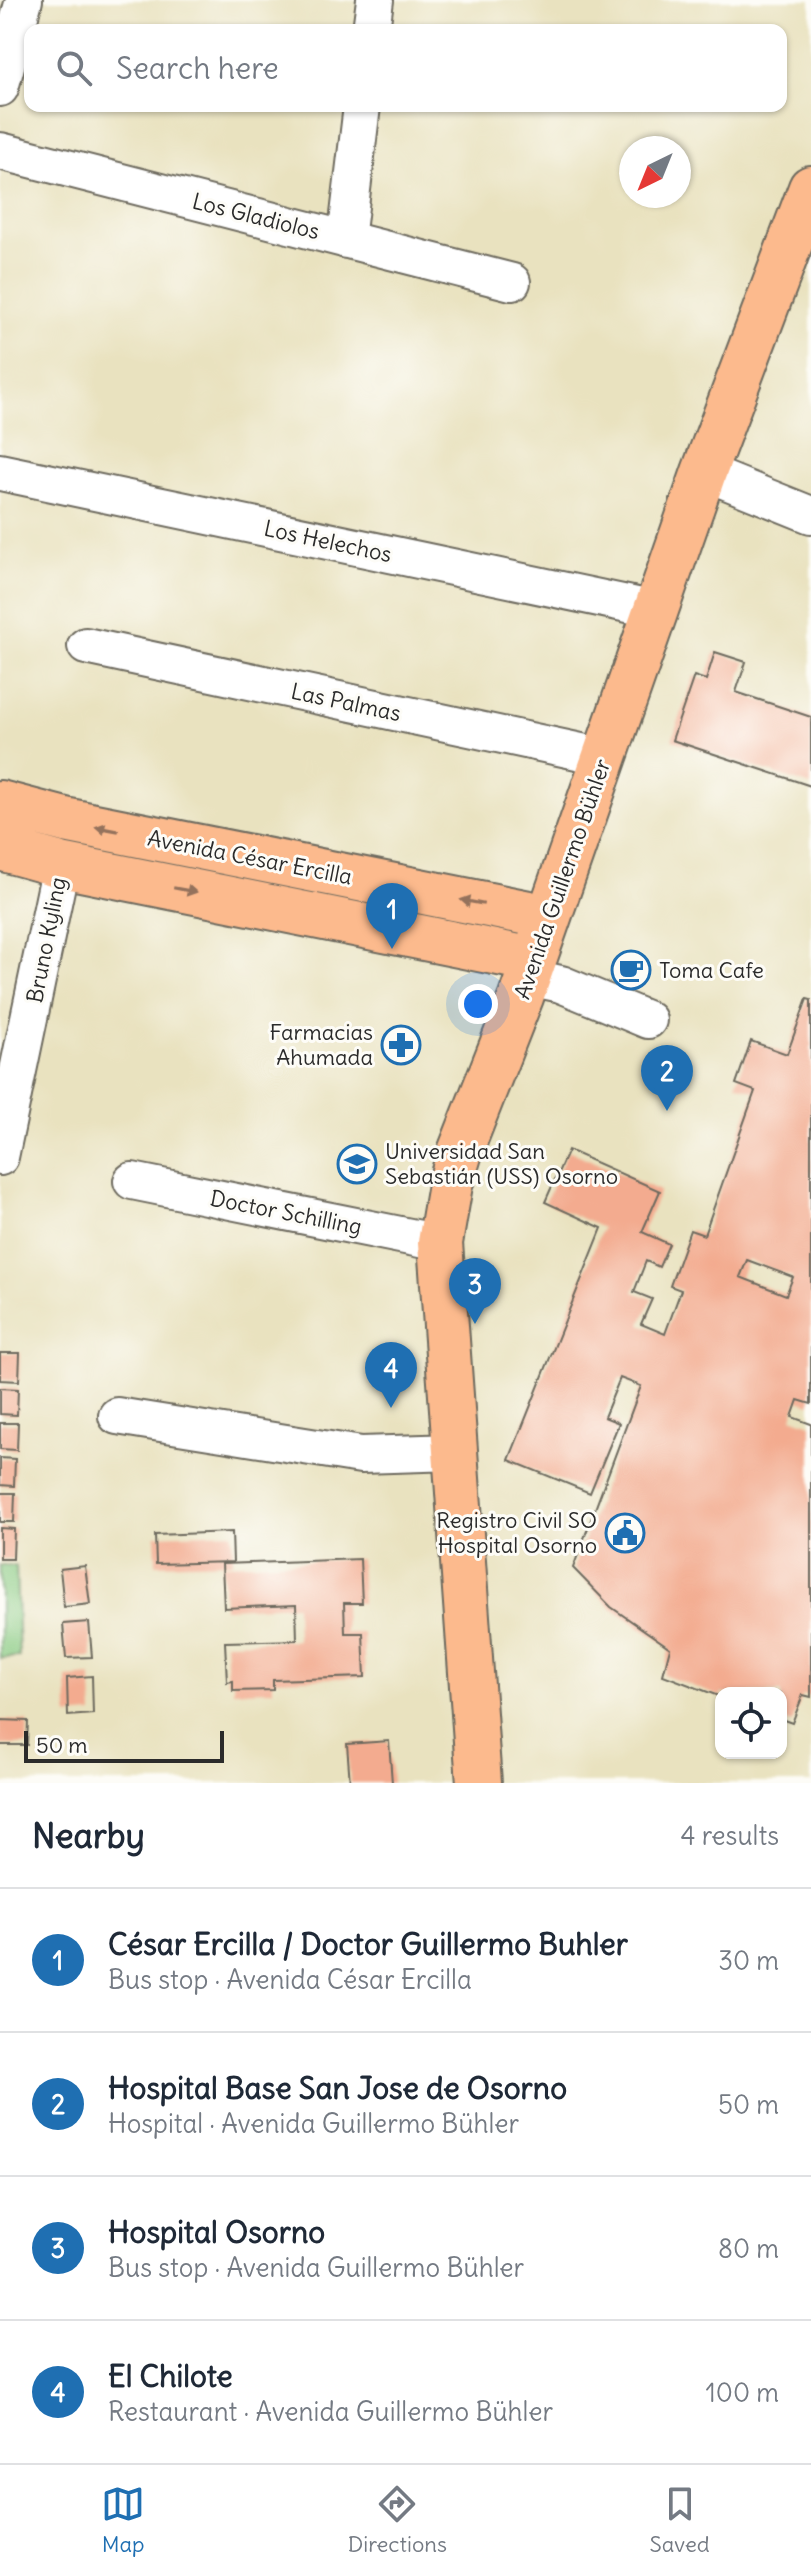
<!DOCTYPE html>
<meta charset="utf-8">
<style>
:root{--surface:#fff;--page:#f2f2f3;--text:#1f2937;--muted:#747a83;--line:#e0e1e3;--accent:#1f6fb2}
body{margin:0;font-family:Delius,sans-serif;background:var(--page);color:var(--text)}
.controls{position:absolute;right:24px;bottom:24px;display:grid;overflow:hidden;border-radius:16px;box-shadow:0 2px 6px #0004}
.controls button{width:72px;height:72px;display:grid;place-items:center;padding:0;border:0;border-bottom:2px solid var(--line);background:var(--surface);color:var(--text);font:40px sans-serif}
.compass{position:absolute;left:619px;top:136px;width:72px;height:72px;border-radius:50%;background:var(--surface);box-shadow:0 2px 6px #0004;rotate:223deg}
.scale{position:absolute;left:24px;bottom:20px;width:200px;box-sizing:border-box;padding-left:8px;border:4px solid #2b2b2b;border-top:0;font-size:22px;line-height:28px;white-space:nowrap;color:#2b2b2b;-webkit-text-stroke:6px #fdfcf7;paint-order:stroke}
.you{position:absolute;left:478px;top:1004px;width:28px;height:28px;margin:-20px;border:6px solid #fff;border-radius:50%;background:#1a73e8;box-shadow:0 0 0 12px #1a73e833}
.badge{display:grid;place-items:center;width:52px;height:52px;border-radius:50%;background:var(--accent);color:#fff;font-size:26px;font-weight:700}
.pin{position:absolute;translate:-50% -66px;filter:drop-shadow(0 2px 4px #0008)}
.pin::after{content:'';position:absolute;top:42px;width:28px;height:24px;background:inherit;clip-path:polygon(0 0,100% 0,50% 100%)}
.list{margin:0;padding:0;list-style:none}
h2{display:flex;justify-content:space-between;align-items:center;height:104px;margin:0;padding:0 32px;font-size:34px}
h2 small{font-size:26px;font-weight:400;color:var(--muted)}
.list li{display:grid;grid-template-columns:52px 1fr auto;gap:24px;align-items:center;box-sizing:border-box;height:144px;padding:0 32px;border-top:2px solid var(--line)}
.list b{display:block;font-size:30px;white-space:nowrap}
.list p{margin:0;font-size:26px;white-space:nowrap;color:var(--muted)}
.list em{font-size:26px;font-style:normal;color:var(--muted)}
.icon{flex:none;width:44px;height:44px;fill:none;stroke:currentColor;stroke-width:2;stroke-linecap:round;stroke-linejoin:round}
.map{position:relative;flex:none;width:811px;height:1783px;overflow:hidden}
.search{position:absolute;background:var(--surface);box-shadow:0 2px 6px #0004;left:24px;right:24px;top:24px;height:88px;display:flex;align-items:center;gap:20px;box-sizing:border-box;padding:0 28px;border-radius:16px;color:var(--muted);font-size:30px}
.sheet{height:680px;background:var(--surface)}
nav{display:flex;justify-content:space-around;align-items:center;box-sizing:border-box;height:112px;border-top:2px solid var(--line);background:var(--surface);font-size:22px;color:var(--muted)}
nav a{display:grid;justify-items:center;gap:4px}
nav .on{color:var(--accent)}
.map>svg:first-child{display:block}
.green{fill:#8acb83;stroke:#5a7b57;stroke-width:2}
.building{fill:#f3ab8f;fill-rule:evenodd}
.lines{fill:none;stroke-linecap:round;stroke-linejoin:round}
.minor-casing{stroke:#6e6b5f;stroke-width:40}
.major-casing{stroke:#6e6b5f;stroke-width:48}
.minor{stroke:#fff;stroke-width:36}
.major{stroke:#fcba8d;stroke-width:44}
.oneway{fill:#94725c}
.labels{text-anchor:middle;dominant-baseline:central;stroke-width:6;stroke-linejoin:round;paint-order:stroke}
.street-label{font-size:22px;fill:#2b2b2b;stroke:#fdfcf7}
.poi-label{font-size:22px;fill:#2b2b2b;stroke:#fdfcf7;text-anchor:start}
</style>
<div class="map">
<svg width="811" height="1783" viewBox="0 0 811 1783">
<rect width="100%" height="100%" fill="#fdfcf7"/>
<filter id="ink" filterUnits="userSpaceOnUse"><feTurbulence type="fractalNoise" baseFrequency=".0125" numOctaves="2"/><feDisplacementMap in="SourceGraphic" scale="16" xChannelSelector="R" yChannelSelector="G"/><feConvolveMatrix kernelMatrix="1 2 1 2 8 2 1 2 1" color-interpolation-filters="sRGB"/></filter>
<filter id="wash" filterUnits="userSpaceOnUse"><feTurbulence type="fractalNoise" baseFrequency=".006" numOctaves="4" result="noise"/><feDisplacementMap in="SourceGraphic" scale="32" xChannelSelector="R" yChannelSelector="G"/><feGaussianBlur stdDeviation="1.8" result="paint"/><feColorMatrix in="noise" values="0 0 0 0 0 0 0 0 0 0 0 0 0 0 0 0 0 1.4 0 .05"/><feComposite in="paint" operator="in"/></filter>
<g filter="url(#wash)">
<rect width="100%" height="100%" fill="#e9e2bf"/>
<path class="green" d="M0,1566H16L19,1657L0,1658Z"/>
<g id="blocks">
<path class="building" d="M715,652L746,662L736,692L811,717V786L672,740L694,676L706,680Z
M807,999L811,1000V1404L798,1400L792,1417L811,1424V1697L803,1695L792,1723L781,1719V1693H721V1697L663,1675L670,1648L611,1607L573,1568L641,1386L620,1378L604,1417L619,1423L590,1493L509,1460L602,1228L545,1202L568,1150L660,1191L642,1232L669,1244L659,1267L646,1261L634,1292L652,1299L641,1324L665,1334L681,1290L670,1286L690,1230L704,1235L755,1091L736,1084L751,1041L787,1054ZM747,1260L793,1277L786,1295L740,1277Z
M0,1353H20L19,1381L0,1380Z
M0,1388L18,1389L17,1415L0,1414Z
M0,1423H18L17,1450L0,1449Z
M0,1458L15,1459L14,1486L0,1485Z
M0,1493H15L14,1522H0Z
M0,1528L14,1529L13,1559H0Z
M232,1532L233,1562L156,1564L155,1535Z
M360,1559L362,1603H344L345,1633H363L365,1677L273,1680V1690L233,1691V1681L227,1682L225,1642L297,1640L296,1605L224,1608L222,1564Z
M85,1566L90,1604L64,1607L60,1569Z
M89,1622L92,1657L66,1658L63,1624Z
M92,1676L93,1714L68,1716L67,1678Z
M0,1720L28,1721L27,1745H0Z
M389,1741L392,1783H350L347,1744Z"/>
</g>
</g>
<g filter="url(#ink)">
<use href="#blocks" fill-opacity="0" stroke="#6e6b5f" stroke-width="2"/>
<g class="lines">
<defs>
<path id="minor" d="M371,30L375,0
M0,88L24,0
M0,151L512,282
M346,240L362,106
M0,472L656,610
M704,472L811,515
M86,646L605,757
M528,977L561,984L648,1020
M0,1157L61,865
M132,1181L440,1243
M117,1416L361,1455L455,1452"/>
<path id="major" d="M0,803L65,820L549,917
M0,848L61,865L534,960
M479,1783L440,1243L450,1185L460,1152L521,997L704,472L811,188"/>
</defs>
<use href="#minor" class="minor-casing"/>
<use href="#major" class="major-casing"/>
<use href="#minor" class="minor"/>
<use href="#major" class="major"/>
</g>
<defs><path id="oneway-solid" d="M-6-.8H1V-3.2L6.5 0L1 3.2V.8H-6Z" transform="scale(2)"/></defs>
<g class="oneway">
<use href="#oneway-solid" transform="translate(107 829) rotate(-169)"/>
<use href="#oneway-solid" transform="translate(185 890) rotate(11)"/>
<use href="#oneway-solid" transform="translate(472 902) rotate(-169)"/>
</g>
</g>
<defs>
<symbol id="cafe-ring" viewBox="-11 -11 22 22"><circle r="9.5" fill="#fdfcf7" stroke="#1f6fb2" stroke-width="1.5"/><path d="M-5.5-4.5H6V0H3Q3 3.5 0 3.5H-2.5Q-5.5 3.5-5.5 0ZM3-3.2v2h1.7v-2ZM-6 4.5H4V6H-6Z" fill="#1f6fb2"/></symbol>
<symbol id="pharmacy-ring" viewBox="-11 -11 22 22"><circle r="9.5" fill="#fdfcf7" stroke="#1f6fb2" stroke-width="1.5"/><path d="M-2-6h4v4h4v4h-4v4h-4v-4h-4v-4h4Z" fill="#1f6fb2"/></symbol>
<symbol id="university-ring" viewBox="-11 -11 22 22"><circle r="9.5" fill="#fdfcf7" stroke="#1f6fb2" stroke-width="1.5"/><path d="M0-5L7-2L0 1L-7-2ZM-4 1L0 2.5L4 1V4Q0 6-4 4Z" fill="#1f6fb2"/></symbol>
<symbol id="civic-ring" viewBox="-11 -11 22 22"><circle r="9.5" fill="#fdfcf7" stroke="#1f6fb2" stroke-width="1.5"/><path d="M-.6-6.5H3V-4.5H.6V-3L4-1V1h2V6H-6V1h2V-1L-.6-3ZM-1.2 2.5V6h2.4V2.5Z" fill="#1f6fb2"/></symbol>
</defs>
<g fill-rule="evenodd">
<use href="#cafe-ring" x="609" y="948" width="44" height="44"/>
<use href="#pharmacy-ring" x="379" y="1023" width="44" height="44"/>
<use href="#university-ring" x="335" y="1142" width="44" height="44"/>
<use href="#civic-ring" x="603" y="1511" width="44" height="44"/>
</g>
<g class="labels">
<g class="street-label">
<text transform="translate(256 216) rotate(14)">Los Gladiolos</text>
<text transform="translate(328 541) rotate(12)">Los Helechos</text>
<text transform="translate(346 702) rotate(12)">Las Palmas</text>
<text transform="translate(250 857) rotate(11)">Avenida César Ercilla</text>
<text transform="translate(562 879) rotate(-71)">Avenida Guillermo Bühler</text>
<text transform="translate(46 940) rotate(-79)">Bruno Kyling</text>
<text transform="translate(286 1212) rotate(11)">Doctor Schilling</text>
</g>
<g class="poi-label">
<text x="659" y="970">Toma Cafe</text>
<text x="373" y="1032" text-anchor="end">Farmacias<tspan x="373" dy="25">Ahumada</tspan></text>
<text x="385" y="1151">Universidad San<tspan x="385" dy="25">Sebastián (USS) Osorno</tspan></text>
<text x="597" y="1520" text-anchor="end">Registro Civil SO<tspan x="597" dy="25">Hospital Osorno</tspan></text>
</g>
</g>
</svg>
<div class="controls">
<button><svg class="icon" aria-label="locate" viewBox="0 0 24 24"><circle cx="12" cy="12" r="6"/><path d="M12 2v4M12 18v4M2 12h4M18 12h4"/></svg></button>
</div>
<svg class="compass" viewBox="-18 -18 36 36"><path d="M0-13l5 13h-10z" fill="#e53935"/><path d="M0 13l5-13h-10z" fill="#747a83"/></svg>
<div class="scale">50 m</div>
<div class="you"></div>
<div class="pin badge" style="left:392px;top:949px">1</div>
<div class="pin badge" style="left:667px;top:1111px">2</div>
<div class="pin badge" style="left:475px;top:1324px">3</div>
<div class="pin badge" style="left:391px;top:1408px">4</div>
<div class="search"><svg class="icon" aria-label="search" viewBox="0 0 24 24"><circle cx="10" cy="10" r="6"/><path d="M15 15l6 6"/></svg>Search here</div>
</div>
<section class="sheet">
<h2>Nearby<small>4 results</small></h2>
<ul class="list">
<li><span class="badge">1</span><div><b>César Ercilla / Doctor Guillermo Buhler</b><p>Bus stop · Avenida César Ercilla</p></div><em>30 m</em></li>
<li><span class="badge">2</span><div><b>Hospital Base San Jose de Osorno</b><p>Hospital · Avenida Guillermo Bühler</p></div><em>50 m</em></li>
<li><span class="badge">3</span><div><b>Hospital Osorno</b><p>Bus stop · Avenida Guillermo Bühler</p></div><em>80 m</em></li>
<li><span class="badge">4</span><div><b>El Chilote</b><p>Restaurant · Avenida Guillermo Bühler</p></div><em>100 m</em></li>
</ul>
</section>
<nav>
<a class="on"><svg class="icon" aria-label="map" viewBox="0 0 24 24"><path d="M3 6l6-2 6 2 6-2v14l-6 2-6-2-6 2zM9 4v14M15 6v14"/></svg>Map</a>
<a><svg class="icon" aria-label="directions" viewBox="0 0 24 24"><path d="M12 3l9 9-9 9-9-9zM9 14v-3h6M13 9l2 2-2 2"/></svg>Directions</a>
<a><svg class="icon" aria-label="saved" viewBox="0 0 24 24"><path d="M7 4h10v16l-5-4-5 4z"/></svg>Saved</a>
</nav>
